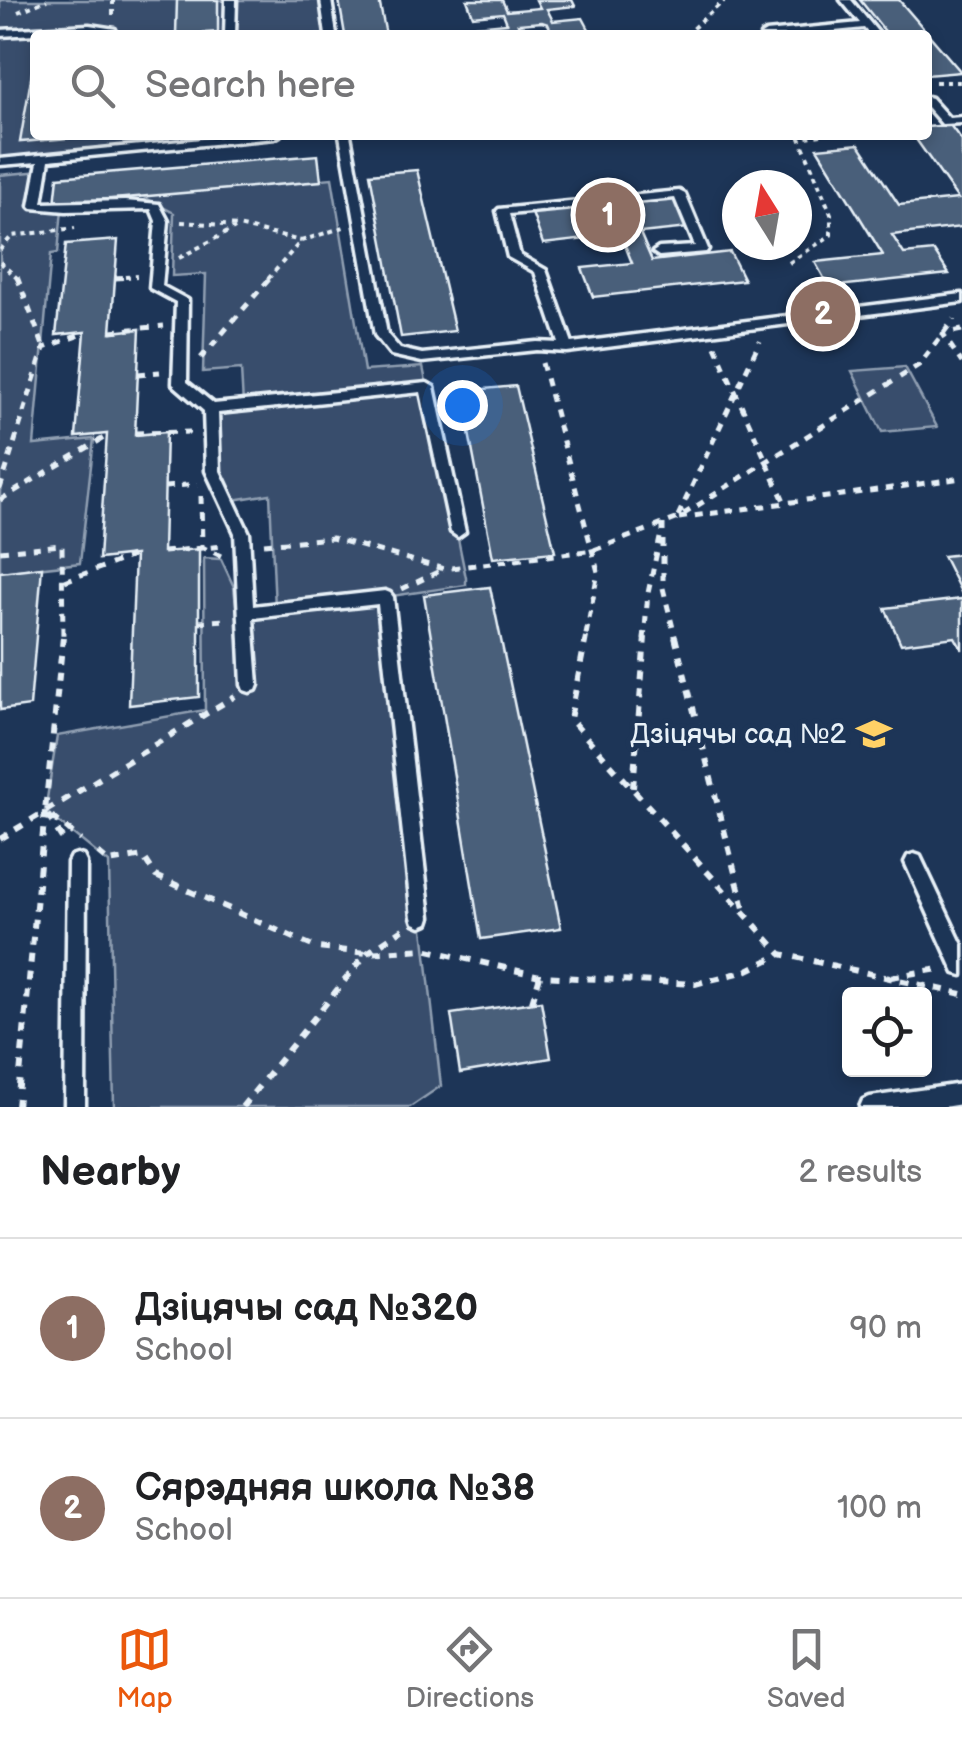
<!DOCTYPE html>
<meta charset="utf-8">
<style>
:root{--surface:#fff;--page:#f6f6f6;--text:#202124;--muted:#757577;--line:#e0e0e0;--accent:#ea580c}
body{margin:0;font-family:"Balsamiq Sans",sans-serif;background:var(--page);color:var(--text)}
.controls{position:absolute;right:30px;bottom:30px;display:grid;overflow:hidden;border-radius:10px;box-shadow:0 5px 15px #0003}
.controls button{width:90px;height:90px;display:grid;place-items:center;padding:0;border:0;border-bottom:2px solid var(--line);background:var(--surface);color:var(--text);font:50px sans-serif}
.compass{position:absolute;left:722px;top:170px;width:90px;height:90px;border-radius:50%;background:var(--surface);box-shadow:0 5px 15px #0003;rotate:349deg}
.you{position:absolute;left:462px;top:405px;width:35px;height:35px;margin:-25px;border:8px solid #fff;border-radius:50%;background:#1a73e8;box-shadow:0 0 0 15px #1a73e833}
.badge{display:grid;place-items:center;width:65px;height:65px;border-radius:50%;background:var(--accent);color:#fff;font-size:32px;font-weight:700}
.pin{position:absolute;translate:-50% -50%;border:5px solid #fff;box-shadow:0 2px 10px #0006}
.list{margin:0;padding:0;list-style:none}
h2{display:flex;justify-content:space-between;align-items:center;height:130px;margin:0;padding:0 40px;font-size:42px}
h2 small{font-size:32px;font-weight:400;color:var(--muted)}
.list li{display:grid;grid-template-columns:65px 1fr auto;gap:30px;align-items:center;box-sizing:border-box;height:180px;padding:0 40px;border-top:2px solid var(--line)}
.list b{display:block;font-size:38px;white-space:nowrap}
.list p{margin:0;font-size:32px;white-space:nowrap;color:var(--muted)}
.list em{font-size:32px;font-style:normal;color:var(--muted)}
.icon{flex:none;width:55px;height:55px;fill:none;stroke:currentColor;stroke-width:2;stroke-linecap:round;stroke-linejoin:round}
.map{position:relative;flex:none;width:962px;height:1107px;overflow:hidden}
.search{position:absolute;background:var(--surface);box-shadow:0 5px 15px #0003;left:30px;right:30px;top:30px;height:110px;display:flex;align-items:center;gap:25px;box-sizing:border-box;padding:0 35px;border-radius:10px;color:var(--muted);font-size:38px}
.sheet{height:490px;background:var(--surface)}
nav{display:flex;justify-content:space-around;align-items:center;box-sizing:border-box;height:140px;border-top:2px solid var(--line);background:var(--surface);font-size:28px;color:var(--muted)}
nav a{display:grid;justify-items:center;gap:5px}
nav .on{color:var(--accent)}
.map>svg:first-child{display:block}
.green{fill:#374d6c;stroke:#909fb2;stroke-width:2.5}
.building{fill:#495e7a;stroke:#e8f1f8;stroke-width:2.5}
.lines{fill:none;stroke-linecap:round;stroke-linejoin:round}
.service-casing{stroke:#e8f1f8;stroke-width:7}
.path-far2{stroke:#e8f1f8;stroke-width:4;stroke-dasharray:5 5;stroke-linecap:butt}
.path-far1{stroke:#e8f1f8;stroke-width:5;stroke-dasharray:8 8;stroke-linecap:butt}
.path{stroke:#e8f1f8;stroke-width:6;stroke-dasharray:9 9;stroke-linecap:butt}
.service{fill:#1d3557;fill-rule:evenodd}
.labels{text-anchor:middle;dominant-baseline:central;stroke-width:10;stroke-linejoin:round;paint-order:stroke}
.poi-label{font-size:28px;fill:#e8f1f8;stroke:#1d3557;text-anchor:end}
</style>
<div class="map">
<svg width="962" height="1107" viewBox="0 0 962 1107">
<rect width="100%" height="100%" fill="#1d3557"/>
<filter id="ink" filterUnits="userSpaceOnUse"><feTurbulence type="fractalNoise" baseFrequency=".01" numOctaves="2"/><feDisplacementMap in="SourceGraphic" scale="20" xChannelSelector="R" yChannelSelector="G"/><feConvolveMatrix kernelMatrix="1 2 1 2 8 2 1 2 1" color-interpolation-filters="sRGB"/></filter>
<g filter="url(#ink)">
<path class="green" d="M0,0H326L330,35H35V135H275L0,162Z
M42,171L37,206L62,209L58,253L51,254L34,445L94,439L80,563L0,572V175Z
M332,178L364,371L423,367L466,578V585L385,597L441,1086L410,1107H114L109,863L45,811L57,736L205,710L204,558L221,559L234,587L237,613L275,608L270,494L227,501L213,471L211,409L243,405L241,369L203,372L206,274L172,276L174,213L142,196Z
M905,367L937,427L882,432L852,371Z"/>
<path class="building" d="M177,0H218V32L176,35Z
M339,0H379L386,35H345Z
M467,0H502L507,11L540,8L536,0H572L575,6L547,9L553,21L583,18L591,33L553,35L548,24L542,22L518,24L519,27L514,28L517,35H479L475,26L507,23L503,13L473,16Z
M860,0H899L961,72L927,75V35H888Z
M35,55V135H68V138L20,142Z
M950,125L962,141V227L892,235L904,254L934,251L949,274L829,287L815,262L883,255L817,148L859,144L899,205L958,199L913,135H927V127Z
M318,155L321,181L55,204L58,177Z
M417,170L455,331L401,337L370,174Z
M675,198L689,228L640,233L652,261L730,252L744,280L593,297L582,268L632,263L621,235L543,244L532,213Z
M118,240L111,332L140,329L135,435L166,432L163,552L199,549V697L129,705L135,555L99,559L107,434L76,437L85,332L56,335L66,244Z
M516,386L555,552L493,558L461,391Z
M962,554V594L943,556Z
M42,567L30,706L0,710V572Z
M490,587L561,928L481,939L424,595Z
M962,599V650L955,637L901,644L885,608Z
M541,1001L551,1058L460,1073L451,1014Z"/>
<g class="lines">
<defs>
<path id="service" d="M226,0H236L235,35H225Z
M321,0H331L336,35H326Z
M841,0H851L880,35H870L864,28L795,35H761L766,32L860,23Z
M89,25L115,29L117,35L89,31L0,36V30Z
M927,97L931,98L949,118L962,117V123L942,124L927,107Z
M242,135H280L275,138L49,160L42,203L125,201L159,204L168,221L162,286L188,300L187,382L214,404L427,383L434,387L465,532L458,537L451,532L421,392L218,413L220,471L249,533L253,606L385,591L390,593L393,597L430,917L428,923L421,926L414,923L412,917L378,604L253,618L258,685L256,690L250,692L244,690L242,685L235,533L206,471L204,411L173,384L176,302L150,288L156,221L151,209L66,211L32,208L30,206L38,162L0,165V159Z
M340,135H350L387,334L400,349L422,354L537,342L559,343L535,272L508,257L497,211L499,209L679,191L685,194L708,249L706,252L659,256L653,252L659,248L695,246L675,198L509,214L520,255L546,270L572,343L962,294V302L567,352L537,350L422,362L391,355L375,335Z
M77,854L83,856L86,862L85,1107H65L68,862L71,856Z
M914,854L920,856L962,945V975L955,973L905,862L908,856Z
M962,1084V1104L943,1107H860L863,1100L870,1097Z"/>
</defs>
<use href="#service" class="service-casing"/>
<path class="path-far2" d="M113,0V16
M18,12L47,0
M685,35L725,0
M935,82H962
M181,222L238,226L301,241
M0,250L12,236L75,228
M179,258L235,228
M0,262L18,279
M789,263L831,235V214L800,138L821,135
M115,278L137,276
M268,279L301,241L344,227"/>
<path class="path-far1" d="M17,277L44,348
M115,278L131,277
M962,330L943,334L962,363
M111,331L164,326
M715,346L785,503
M201,358L271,277
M542,363L598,572L585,640
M138,374L160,372
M135,433L190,432
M165,487L197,484
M0,489L44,348L85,333
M201,496L202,547L223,557
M0,500L107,436
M678,516L760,341
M679,518L962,478
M663,524V588L676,640
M264,544L332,538L444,569L594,550L676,519L919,365L954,319
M0,551L62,545L63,640
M163,552L223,546
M65,581L135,555
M402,589L442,570
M198,622L225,620
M644,640L648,593L660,538"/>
<path class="path" d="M63,637L45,811L65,843
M586,637L570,719L781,954L962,994
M675,637L745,912
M633,788L645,637
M0,839L235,696
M98,853L109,862L143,856L156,876L317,948L367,953L424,949L540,976L695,984L746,971L781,954
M891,977L939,969
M532,1002L540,976
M17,1107L45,811L81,840
M242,1107L367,953L403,929"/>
<use href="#service" class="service"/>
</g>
</g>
<defs>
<symbol id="school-bare" viewBox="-9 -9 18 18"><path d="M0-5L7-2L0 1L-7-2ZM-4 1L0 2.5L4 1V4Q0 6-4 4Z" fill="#ffd166" stroke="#1d3557" stroke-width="2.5" paint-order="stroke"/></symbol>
</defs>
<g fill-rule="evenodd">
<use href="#school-bare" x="849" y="709" width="50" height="50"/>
</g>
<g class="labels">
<g class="poi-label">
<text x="846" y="734">Дзіцячы сад №2</text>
</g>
</g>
</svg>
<div class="controls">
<button><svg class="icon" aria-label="locate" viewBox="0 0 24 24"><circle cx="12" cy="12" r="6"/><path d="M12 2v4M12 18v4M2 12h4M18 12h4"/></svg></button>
</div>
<svg class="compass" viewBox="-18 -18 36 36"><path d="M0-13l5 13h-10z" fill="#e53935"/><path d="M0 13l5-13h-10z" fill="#757577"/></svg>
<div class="you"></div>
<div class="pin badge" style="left:608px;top:215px;background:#8d6e63">1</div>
<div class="pin badge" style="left:823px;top:314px;background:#8d6e63">2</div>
<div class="search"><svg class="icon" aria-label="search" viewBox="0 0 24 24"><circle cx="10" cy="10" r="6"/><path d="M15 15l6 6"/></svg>Search here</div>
</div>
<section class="sheet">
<h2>Nearby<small>2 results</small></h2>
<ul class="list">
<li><span class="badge" style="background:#8d6e63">1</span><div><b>Дзіцячы сад №320</b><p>School</p></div><em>90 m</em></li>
<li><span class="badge" style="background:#8d6e63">2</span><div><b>Сярэдняя школа №38</b><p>School</p></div><em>100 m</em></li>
</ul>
</section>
<nav>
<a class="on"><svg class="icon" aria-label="map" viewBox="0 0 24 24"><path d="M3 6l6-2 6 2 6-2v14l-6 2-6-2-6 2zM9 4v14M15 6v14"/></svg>Map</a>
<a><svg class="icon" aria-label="directions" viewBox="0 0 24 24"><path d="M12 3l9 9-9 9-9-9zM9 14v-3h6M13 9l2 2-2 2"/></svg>Directions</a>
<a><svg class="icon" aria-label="saved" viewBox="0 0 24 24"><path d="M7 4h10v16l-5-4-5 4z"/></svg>Saved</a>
</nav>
